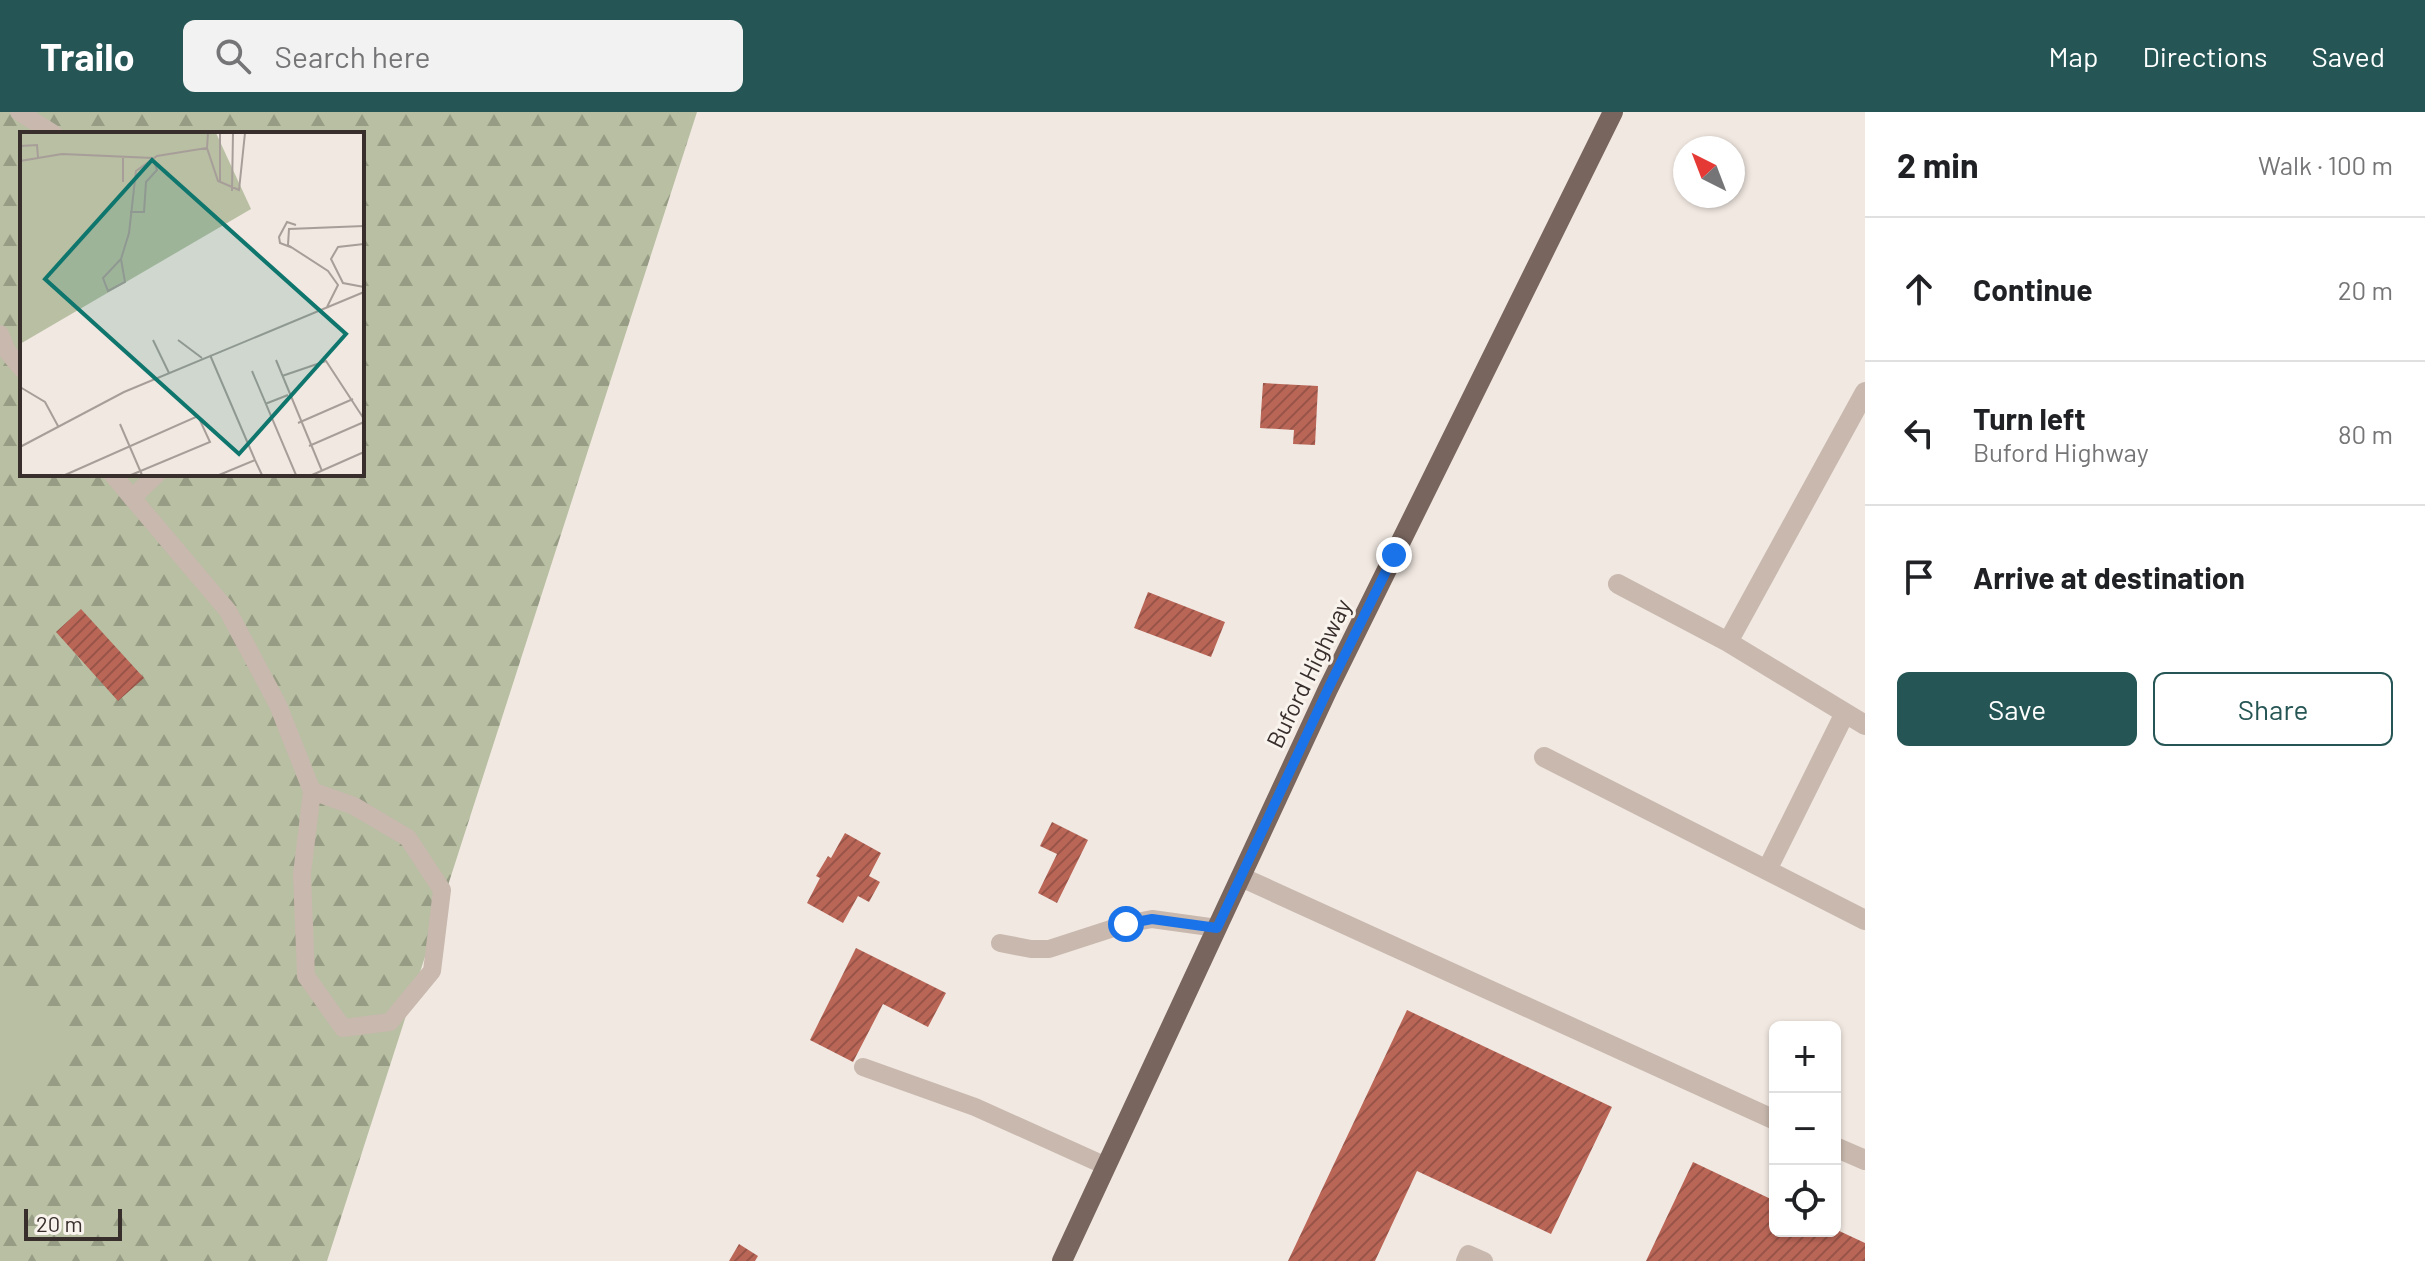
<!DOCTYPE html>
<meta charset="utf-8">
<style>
:root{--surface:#fff;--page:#f2f2f2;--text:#202124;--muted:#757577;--line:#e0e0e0;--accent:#255554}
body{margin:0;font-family:Barlow,sans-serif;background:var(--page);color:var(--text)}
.controls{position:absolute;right:24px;bottom:24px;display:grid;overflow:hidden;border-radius:12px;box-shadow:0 2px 6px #0004}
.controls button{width:72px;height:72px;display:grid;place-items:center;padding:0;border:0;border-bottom:2px solid var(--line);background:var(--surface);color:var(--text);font:40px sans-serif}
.compass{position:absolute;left:1673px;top:24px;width:72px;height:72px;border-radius:50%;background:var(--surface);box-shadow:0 2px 6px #0004;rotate:318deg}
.scale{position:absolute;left:24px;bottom:20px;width:98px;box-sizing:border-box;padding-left:8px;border:4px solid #382e2c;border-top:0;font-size:22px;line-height:28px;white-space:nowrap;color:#382e2c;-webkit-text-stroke:6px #f9f3ed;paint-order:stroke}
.stop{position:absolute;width:24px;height:24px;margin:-18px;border:6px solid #1a73e8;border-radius:50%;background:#fff}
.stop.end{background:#1a73e8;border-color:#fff;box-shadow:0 2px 8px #0008}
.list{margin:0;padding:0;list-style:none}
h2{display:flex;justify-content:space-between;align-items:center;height:104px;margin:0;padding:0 32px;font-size:34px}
h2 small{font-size:26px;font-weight:400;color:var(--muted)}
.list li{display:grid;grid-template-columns:52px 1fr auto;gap:24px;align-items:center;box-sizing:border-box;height:144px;padding:0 32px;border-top:2px solid var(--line)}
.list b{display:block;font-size:30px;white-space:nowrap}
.list p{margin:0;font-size:26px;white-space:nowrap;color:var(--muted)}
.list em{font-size:26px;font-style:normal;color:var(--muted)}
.actions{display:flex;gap:16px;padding:24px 32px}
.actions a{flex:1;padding:18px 0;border:2px solid var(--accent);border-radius:12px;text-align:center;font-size:28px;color:var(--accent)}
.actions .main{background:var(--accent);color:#fff}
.icon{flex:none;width:44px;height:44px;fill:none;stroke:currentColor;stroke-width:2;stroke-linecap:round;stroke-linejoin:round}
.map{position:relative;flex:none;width:1865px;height:1149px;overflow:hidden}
header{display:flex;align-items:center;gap:48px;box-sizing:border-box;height:112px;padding:0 40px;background:var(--accent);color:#fff}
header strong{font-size:38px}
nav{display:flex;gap:44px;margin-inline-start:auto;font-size:28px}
.search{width:560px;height:72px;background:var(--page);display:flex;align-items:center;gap:20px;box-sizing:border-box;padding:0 28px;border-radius:12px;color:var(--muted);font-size:30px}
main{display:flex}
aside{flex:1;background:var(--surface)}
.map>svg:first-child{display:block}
.forest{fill:url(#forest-firs);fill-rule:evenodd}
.garden{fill:#b8bfa2}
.building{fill:url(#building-hatch)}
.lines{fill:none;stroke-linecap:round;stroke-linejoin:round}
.service{stroke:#c8b8ae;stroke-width:18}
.minor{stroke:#c8b8ae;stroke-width:20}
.primary{stroke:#78655e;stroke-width:20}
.route{stroke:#1a73e8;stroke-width:10}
.labels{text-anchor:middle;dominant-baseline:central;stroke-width:6;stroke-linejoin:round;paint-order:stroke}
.street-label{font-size:24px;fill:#382e2c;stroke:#f9f3ed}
.inset-road{fill:none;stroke:#a79e99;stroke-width:2}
.view{fill:#0f766e;fill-opacity:0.15;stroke:#0f766e;stroke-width:4}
.inset-edge{fill:none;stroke:#382e2c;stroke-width:4}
</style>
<header>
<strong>Trailo</strong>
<div class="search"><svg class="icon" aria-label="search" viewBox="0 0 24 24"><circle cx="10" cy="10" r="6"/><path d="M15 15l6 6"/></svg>Search here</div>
<nav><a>Map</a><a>Directions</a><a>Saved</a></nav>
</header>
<main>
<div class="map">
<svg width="1865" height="1149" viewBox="0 0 1865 1149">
<defs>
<pattern id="forest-firs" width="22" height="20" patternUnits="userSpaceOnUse" patternTransform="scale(2)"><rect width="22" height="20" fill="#b8bfa2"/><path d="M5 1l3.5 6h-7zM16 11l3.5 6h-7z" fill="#979c84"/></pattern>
<pattern id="building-hatch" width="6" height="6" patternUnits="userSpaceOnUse" patternTransform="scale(2)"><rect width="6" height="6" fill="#ba6657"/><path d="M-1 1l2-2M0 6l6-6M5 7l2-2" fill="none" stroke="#985448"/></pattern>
</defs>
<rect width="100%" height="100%" fill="#f1e8e1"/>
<path class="forest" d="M0,0H697L327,1149H0ZM22,22H362V362H22Z"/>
<path class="garden" d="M0,860L67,934L0,995Z"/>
<path class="building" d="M1263,271L1318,274L1315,333L1293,332L1294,318L1260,316Z
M1148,480L1225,510L1211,545L1134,516Z
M81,497L144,566L118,589L56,520Z
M1052,710L1088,728L1057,791L1038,781L1057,742L1040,734Z
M845,721L881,741L869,764L880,770L869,790L858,784L843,811L807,791L820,766L816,764L828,744L831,746Z
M856,836L946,881L928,915L883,892L853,950L810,928Z
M1407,898L1612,995L1551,1122L1417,1059L1375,1149H1288Z
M1693,1050L1775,1089V1119H1835V1117L1865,1131V1149H1646Z
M739,1132L758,1144L755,1149H729Z"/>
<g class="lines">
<path class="service" d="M19,0L54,22
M0,222L7,239L22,257
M112,362L228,499L278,593L312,679L302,762L306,864L343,916L390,910L432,859L442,778L408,726L354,694L312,679
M132,386L157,362
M1000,831L1031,837H1049L1126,812L1152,807L1217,816
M863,955L975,995L1106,1054
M1465,1149L1468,1142L1484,1149"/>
<path class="minor" d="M1618,472L1728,530L1865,613
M1728,530L1865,280
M1544,645L1865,808
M1767,758L1845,601
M1241,765L1775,1008
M1835,1035L1865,1048"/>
<path class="primary" d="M1062,1149L1328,577L1613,0"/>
</g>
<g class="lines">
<path class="route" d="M1126,812L1152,807L1217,816L1328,577L1394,443"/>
</g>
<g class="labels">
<g class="street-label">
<text transform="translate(1308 561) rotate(-64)">Buford Highway</text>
</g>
</g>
<g transform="translate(20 20)">
<rect width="344" height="344" fill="#f1e8e1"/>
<path d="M0,1H196L231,77L0,212Z" fill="#b8bfa2"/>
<path d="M18,55H52V131H18Z" fill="#b8bfa2"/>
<path class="inset-road" d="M0,14L17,13L18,25M187,16L198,49L219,58L225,1M103,25V50M0,29L42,22L133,26L137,38L126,50L124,80H110M200,49V1M212,59L213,1M344,112L318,115L311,127L323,151L344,155M273,116L260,111L259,105L267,90L276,93M101,127L105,150L88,159L83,146L101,127L109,101L116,39L137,24L187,16L188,1M307,175L318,153L308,139L268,113L269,97L344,94M133,208L149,241M158,208L182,226M190,223L235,328M256,228L302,339M232,239L276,343M262,244L306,229L344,287M0,255L25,270L38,294M245,272L268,263M278,291L333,267M100,292L122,343M289,314L344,290M0,315L104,260L344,160M45,343L178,284L190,310L111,343M199,343L235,328L242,343M292,343L344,320"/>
<path class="view" d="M132,28L326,202L219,322L25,147Z"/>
<rect width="344" height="344" class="inset-edge"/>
</g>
</svg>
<div class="controls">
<button>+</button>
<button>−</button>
<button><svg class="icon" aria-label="locate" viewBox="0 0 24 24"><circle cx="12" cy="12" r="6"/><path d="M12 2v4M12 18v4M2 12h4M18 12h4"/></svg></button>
</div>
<svg class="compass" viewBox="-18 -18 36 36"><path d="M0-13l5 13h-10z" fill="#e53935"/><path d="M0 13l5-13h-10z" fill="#757577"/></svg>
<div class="scale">20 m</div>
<div class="stop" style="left:1126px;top:812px"></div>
<div class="stop end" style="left:1394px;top:443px"></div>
</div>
<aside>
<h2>2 min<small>Walk · 100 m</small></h2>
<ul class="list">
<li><svg class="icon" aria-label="ahead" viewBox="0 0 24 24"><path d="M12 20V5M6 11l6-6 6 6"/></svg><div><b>Continue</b></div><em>20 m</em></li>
<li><svg class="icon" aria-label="left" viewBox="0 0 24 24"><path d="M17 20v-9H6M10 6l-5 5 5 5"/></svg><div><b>Turn left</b><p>Buford Highway</p></div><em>80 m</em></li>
<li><svg class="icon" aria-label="arrive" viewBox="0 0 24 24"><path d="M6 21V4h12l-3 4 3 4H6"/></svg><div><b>Arrive at destination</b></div></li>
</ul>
<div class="actions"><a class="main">Save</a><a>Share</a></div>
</aside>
</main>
